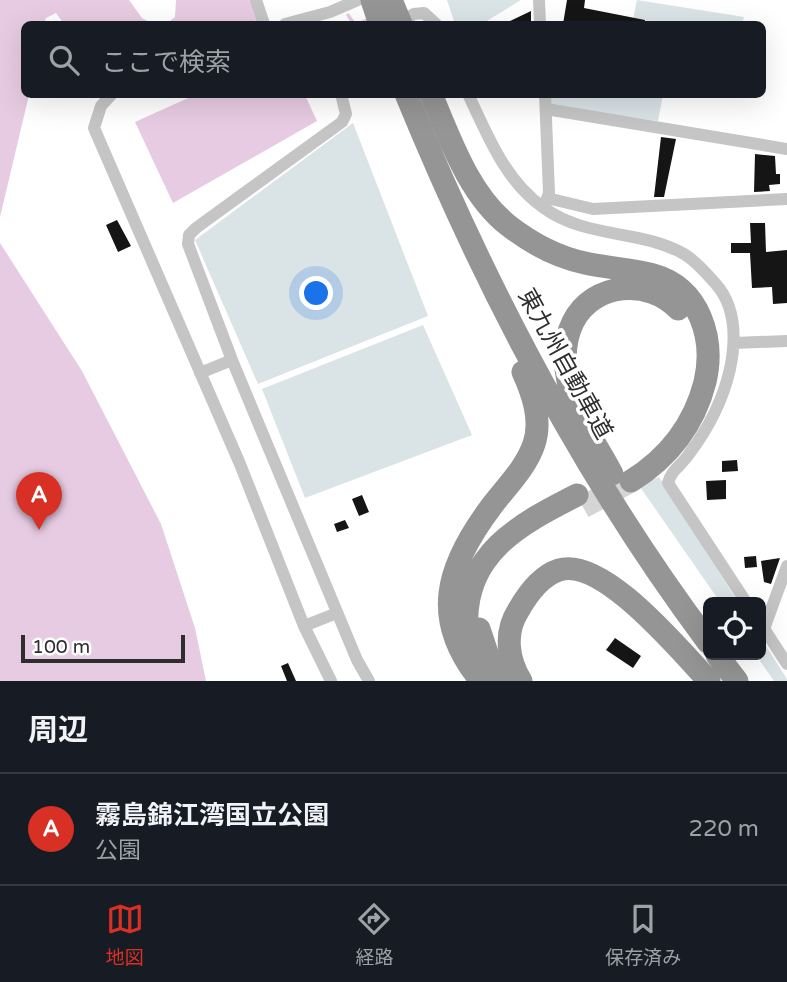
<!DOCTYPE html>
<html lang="ja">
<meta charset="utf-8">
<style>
:root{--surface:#171b24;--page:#242831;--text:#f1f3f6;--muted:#9ea1a6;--line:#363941;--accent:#d93025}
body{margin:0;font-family:"Varela Round","Noto Sans JP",sans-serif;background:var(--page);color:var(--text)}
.controls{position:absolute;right:21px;bottom:21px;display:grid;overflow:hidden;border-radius:10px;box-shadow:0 7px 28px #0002}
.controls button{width:63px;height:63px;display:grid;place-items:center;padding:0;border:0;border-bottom:2px solid var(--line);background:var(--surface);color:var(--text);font:35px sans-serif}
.scale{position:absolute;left:21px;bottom:18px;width:164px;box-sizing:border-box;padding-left:7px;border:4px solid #2e2e2e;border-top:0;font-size:19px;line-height:24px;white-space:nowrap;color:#2e2e2e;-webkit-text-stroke:5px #fff;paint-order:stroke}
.you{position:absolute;left:317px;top:294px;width:24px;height:24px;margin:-18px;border:5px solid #fff;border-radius:50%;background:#1a73e8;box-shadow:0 0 0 10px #1a73e833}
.badge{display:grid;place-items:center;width:46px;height:46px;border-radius:50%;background:var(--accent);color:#fff;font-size:23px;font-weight:700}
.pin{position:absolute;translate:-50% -58px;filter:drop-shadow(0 2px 4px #0008)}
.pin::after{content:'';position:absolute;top:37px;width:24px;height:21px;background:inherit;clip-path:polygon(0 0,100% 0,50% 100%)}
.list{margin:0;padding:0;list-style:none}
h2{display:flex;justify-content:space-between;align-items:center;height:91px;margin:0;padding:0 28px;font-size:30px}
h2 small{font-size:23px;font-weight:400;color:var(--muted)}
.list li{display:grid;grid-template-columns:46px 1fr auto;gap:21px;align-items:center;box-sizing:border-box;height:112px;padding:0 28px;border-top:2px solid var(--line)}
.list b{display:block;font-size:26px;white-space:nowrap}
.list p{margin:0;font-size:23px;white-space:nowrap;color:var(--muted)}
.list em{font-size:23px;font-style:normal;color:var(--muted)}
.icon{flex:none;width:38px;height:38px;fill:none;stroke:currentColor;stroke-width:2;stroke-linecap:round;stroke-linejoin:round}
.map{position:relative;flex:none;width:787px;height:681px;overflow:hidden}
.search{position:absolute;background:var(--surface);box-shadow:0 7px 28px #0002;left:21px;right:21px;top:21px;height:77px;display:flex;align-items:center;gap:18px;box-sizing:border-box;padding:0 24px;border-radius:10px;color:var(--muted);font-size:26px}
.sheet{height:203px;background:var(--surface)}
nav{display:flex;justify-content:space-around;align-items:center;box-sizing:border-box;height:98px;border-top:2px solid var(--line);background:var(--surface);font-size:19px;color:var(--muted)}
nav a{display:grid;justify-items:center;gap:4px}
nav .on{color:var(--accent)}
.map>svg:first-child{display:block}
.green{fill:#dae3e6}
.water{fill:#e7cbe2}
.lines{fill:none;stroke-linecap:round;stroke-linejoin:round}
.stream{stroke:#e7cbe2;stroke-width:3.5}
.building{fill:#151515}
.highway-tunnel{stroke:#d5d5d5;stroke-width:23;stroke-dasharray:23 11;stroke-linecap:butt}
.street{stroke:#c5c5c5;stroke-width:12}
.highway{stroke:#959595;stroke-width:23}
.highway-bridge{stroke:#959595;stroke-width:23}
.labels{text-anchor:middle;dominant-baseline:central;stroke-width:7;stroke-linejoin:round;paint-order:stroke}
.street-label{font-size:24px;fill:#2e2e2e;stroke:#fff}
</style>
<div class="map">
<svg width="787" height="681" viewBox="0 0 787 681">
<rect width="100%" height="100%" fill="#fff"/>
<path class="green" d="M447,0H521L482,24H455Z
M637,0L744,17L742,24H632Z
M550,95H663L658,121L550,106Z
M353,123L428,316L258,384L195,240Z
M423,325L472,435L305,498L262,389Z
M659,477L738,602H720L638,484Z
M761,638L787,679V681H774L756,655H761Z"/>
<path class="water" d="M0,0H129L142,18L153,24H64L56,13L46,18L44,24H24V94L29,95L0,217Z
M176,0H251L260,24H166L175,17Z
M197,94L305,95L317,121L173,203L135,122Z
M0,243L82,371L161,524L195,628L206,681H0Z"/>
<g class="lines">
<path class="stream" d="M348,15L354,24
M359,24L371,18"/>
</g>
<path class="building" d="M567,0H585L584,8L645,20L644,24H563Z
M531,11V24H504Z
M661,137L676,139L664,197H654Z
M755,154L775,156L776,174H780V184L769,185L770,191L754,192Z
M117,220L131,246L118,252L106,225Z
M750,223H765L766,252L787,250V303L773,304L772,287L752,288L750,253H731V243H751Z
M737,460L738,471L722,472V461Z
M726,480V499L707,500L706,481Z
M362,495L369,512L359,516L352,499Z
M345,520L349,528L337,532L334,524Z
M756,556L757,567L745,568L744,557Z
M780,558L771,584L764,582L761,561Z
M615,638L641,656L633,668L606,650Z
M288,663L296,681H287L281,666Z"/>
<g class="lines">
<path class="highway-tunnel" d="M583,507L631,481"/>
<path class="street" d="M256,0L264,24
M539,0L540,24
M398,23L414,14L424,13L436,24
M285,24L330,12L358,0
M112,94L101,106L94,128L240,464L304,626L331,681
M341,94L346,114L342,122L196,228L189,235L188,244L232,360L357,660L369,681
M468,94C488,136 505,181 544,208C587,239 640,229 684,254C696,261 706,273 715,283C736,306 736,340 730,369C723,400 708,429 689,454C681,466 672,469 668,483L746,602
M545,94L549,193L545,205
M546,109L787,149
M547,198L593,209L787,199
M734,343L787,341
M200,373L232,360
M761,624L787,664
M304,626L337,613
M764,629L787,566"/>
<path class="highway" d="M372,0L380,24
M406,94C485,287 583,475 708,642
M431,94C450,139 469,195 509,226C531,243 557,257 585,263C607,268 630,269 653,275C700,288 715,339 705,382C694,425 668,458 631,481
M612,474C597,445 573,413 568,381C564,362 564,340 573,322C593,282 649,278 678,309
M479,629L492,668L503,681
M473,655C472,646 468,638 467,629C462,554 520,524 577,495
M717,655L737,681
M481,681C430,619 446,567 491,507C506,487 526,468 534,444C542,420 533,394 523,372
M521,681C508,660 504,633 518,611C527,595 540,576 559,570C603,556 681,652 709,681"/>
<path class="highway-bridge" d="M391,0L401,24"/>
</g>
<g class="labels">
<g class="street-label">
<text transform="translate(565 364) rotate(61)">東九州自動車道</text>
</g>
</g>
</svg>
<div class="controls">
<button><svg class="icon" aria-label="locate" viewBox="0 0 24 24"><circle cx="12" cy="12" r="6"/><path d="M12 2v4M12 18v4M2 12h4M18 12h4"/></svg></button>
</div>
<div class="scale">100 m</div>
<div class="you"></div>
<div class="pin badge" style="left:39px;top:530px">A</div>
<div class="search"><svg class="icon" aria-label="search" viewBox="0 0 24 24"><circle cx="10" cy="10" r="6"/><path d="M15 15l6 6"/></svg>ここで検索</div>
</div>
<section class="sheet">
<h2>周辺<small></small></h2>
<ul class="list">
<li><span class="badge">A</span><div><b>霧島錦江湾国立公園</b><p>公園</p></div><em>220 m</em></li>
</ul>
</section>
<nav>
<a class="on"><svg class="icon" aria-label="map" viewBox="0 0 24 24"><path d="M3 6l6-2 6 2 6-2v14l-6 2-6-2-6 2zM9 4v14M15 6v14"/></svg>地図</a>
<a><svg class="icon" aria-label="directions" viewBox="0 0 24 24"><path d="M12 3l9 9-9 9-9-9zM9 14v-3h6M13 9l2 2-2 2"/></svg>経路</a>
<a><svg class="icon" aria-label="saved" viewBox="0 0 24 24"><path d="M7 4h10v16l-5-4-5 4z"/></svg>保存済み</a>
</nav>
